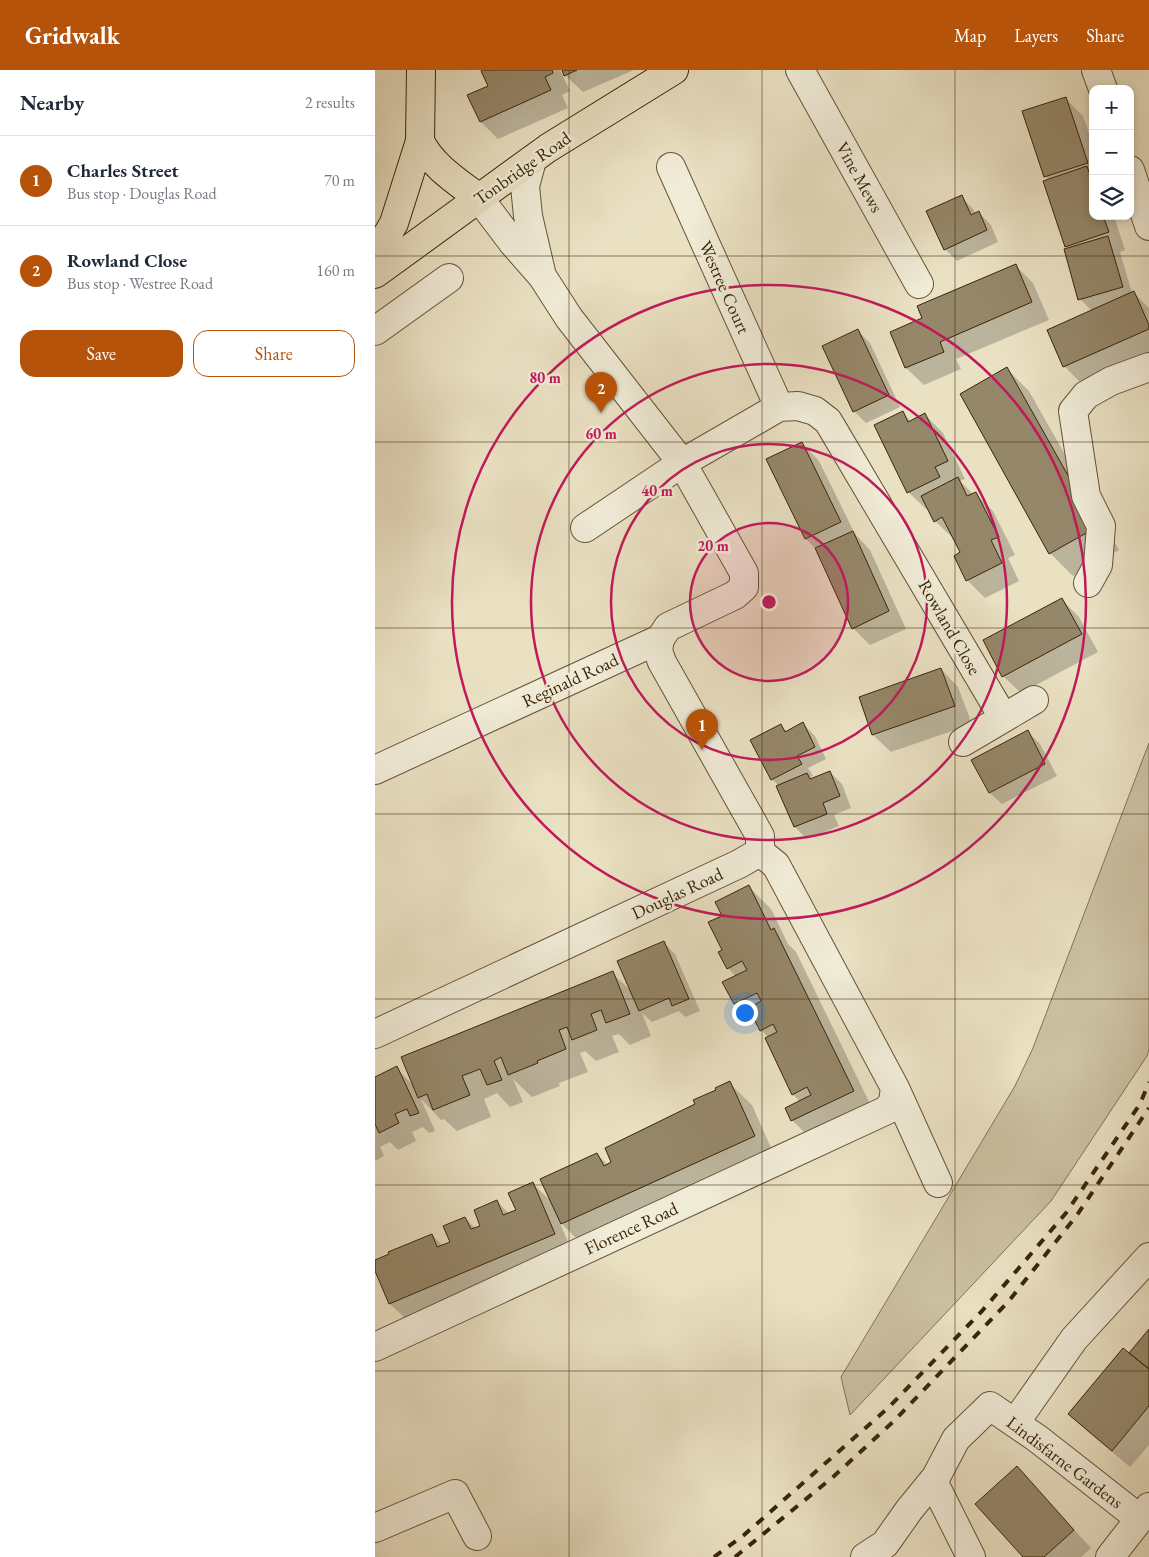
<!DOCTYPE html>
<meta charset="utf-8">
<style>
:root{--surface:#fff;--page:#f6f6f7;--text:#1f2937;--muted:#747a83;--line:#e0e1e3;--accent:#b45309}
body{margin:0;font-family:"EB Garamond",serif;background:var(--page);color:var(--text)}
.controls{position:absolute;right:15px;top:15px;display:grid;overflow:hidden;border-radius:10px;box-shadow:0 2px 8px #0003}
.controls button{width:45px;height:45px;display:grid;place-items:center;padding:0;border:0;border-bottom:1px solid var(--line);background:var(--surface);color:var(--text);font:25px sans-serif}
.you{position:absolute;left:369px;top:942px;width:18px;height:18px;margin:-12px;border:4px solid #fff;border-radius:50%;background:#1a73e8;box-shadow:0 0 0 8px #1a73e833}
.badge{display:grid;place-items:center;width:32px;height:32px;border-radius:50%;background:var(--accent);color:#fff;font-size:16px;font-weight:700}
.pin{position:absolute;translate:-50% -41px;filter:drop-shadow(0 1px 2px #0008)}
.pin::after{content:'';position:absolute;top:26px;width:18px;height:15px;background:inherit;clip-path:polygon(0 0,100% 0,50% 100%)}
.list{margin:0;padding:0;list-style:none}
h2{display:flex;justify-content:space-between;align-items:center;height:65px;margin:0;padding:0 20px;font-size:21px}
h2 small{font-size:16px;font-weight:400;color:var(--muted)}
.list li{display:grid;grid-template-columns:32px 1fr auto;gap:15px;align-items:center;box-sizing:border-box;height:90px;padding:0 20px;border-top:1px solid var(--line)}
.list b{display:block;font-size:19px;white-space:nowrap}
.list p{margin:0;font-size:16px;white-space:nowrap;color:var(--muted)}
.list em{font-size:16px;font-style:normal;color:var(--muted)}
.actions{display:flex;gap:10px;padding:15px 20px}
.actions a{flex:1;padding:11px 0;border:1px solid var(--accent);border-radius:15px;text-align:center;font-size:18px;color:var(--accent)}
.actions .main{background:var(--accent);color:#fff}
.icon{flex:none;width:28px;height:28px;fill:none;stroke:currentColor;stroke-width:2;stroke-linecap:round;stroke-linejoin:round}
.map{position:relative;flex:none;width:774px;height:1487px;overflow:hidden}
header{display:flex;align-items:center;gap:30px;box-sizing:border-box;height:70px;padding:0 25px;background:var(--accent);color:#fff}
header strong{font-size:24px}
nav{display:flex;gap:28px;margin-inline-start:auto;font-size:18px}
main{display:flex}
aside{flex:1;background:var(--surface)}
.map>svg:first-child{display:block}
.green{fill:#ccc1a3;stroke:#827355}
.shadow{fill:#0003}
.building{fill:#958769;stroke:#392507}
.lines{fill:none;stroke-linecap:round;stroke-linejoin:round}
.minor-casing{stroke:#655436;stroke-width:30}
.major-casing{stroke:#392507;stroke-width:30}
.minor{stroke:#f1ecd8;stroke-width:28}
.major{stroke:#eae1c3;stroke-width:28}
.rail{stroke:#392507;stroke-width:4;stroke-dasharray:9 9;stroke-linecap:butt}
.grid{fill:none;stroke:#392507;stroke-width:1;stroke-opacity:0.55}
.ring{fill:none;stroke:#c2185b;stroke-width:2.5}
.labels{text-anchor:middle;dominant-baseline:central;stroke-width:5;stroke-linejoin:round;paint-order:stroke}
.street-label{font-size:18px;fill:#392507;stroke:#f1ecd8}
.centre{fill:#c2185b;stroke:#f1ecd8;stroke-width:2.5}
.ring-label{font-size:15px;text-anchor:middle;font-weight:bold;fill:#c2185b;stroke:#f1ecd8;stroke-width:5;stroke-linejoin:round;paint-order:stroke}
</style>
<header>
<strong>Gridwalk</strong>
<nav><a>Map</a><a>Layers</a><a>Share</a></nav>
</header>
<main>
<aside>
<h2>Nearby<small>2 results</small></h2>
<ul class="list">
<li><span class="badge">1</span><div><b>Charles Street</b><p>Bus stop · Douglas Road</p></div><em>70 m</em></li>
<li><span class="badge">2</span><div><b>Rowland Close</b><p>Bus stop · Westree Road</p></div><em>160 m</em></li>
</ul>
<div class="actions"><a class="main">Save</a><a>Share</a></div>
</aside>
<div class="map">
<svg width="774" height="1487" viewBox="0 0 774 1487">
<rect width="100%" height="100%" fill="#eae1c3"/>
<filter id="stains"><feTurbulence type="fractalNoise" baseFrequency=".004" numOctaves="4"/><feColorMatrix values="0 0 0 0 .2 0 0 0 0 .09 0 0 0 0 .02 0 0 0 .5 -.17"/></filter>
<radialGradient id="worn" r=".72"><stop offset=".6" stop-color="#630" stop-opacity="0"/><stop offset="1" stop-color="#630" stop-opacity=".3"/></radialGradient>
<path class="green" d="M774,673V979L772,986L676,1131L475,1345L466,1307L640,1016L658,978Z"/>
<path class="shadow" d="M110,0H185L195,21L187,25L193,38L123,69L106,52L115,17Z
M188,0H259L208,22L190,5Z
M690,28L708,46L718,75V146H739L750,180L745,182L757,223H759L774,238V284L707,314L689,296L673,261L717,241L705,229L694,178L692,176L674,110L671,107L649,42Z
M586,127L598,139L601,144L604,143L616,155L623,172L582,191L570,179Z
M640,195L658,213L674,250L581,289L586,299L549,315L531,298L516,262L549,249Z
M483,261L495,273L525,337L491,353L479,341Z
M632,299L654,321L744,480L698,506L675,483L586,324Z
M528,343L536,352L550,345L568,363L590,409L585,411L598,424L600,423L618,441L640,485L633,488L644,511L610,528L592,510L580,486L587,483L579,468H578L560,451L554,438L551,439L533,422Z
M427,373L444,391L480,464L495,480L531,559L495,575L478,558L442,480L431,469Z
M687,530L704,547L723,582L646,623L628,606Z
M566,599L583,617L597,654L516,682L498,665Z
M428,654L440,666L451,689L433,698L438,706L435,707L437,709L455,702L467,714L476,738L459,745L464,756L432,769L420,757L404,716L397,709L406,656L412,662Z
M653,662L665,674L682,706L627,734L615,723Z
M373,816L396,839L413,874L421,882L500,1044L440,1073L417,1050L412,1038L425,1032L418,1024L394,968L386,960L384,955L382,956L360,934L349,912L361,907L353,898L349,881L348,846Z
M288,872L300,884L325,941L310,947L304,941L277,952L267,943L276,966L255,975L244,964L237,966L244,982L221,991L210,981L205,983L213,1002L184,1013L185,1016L157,1027L138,1009L148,1032L135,1037L122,1023L109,1029L116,1047L82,1061L69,1049L66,1050L46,1029L60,1061L54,1063L48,1057L37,1062L41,1071L23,1080L15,1072L5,1077L9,1086L0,1091V1008L21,998L39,1016L237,903L257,922Z
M354,1013L377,1035L401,1089L209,1176L184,1151L197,1181L33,1251L15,1234L0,1198V1191L57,1165L68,1176L76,1172L90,1148L101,1159L107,1156L122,1131L134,1144L142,1140L158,1114L177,1132L222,1084L233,1095Z
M774,1261V1375L755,1397L712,1361L695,1344L754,1285Z
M642,1398L716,1478L706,1487H649Z"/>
<path class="building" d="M107,0H177L178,3L170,7L176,20L105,52L92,25L113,16L106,1Z
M187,0H202L189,6Z
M691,27L713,93L669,107L647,41Z
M712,96L718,115V146H728L734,162L690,177L668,111Z
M587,125L596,145L604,141L612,160L569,180L551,141Z
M733,166L748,217L703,230L689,179Z
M641,194L657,232L565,272L569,282L530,298L515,262L547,248L542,236Z
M759,221L774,255V259L688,297L672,260Z
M483,259L514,325L478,342L447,276Z
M632,297L722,457L674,484L585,324Z
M528,341L533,352L550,343L573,391L560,397L565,407L532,423L499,355Z
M427,372L466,452L430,469L391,389Z
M583,407L592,426L601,422L624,467L616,470L627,493L591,511L579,486L585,482L567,447L559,452L546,426Z
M478,461L514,541L477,559L440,478Z
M687,528L707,564L627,607L608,570Z
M566,598L580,636L497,665L484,627Z
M428,652L440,677L422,686L427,694L396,710L375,670L406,654L410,662Z
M653,660L670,694L614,723L596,690Z
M455,701L465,726L448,733L452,744L419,757L401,716L432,703L435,709Z
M374,815L396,860L399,858L479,1021L416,1051L410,1038L436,1025L432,1017L417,1025L390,968L402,962L398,954L385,961L374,938L386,931L382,923L359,934L347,912L372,900L367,891L352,899L343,882L347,880L333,852L347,846L340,832Z
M289,871L314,929L297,936L294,928L264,941L242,891Z
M238,901L255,944L231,953L226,940L216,944L222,960L197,970L192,957L184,960L191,979L162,991L163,993L133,1005L126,987L119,991L127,1010L112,1015L105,999L87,1006L95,1025L58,1040L52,1024L43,1028L26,987Z
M22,996L44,1043L35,1046L32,1039L20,1044L24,1053L4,1063L0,1054V1007Z
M355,1011L380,1066L186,1154L165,1109L222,1083L229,1096L236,1092L230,1078L320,1034L318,1030L341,1020L340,1018Z
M158,1112L180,1164L14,1234L0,1201V1190L14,1184L13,1182L57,1164L62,1177L75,1172L68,1156L90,1147L96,1159L105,1156L99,1140L122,1130L128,1145L141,1140L133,1123Z
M774,1259V1299L754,1283Z
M748,1278L774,1299V1336L737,1381L693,1344Z
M642,1396L699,1460L669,1487H648L600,1434Z"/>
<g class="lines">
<defs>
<path id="minor" d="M425,0L544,214
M721,0L728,19
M157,90L150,116L153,146L166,202
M296,97L404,337
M755,100L774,156
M0,261L74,208
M210,458L307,393L404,337L423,336L440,341L453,351L628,647
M713,513L723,495L726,456L711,426L698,341L711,325L736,311L774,297
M588,672L659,630
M0,700L285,569L293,557L360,525L369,517V503L307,393L194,248L167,206L138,173L104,128
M0,964L364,794L385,782V766L287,592L283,581L285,569
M520,1018L563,1113
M0,1277L512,1040L518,1032L520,1018L401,795L385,782
M640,1353L699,1269L774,1187
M558,1411L596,1487
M0,1458L80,1424L102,1466
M490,1487L510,1474L534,1440L561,1407L581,1369L615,1336L663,1369L765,1449
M735,1487L774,1437"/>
<path id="major" d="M45,71C57,96 83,112 104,128
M0,186L19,153L45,71L46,0
M0,204L173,78L299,0"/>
</defs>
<use href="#minor" class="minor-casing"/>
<use href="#major" class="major-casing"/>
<use href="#minor" class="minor"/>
<use href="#major" class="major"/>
<path class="rail" d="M339,1487L369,1465L513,1338L607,1241L691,1143L765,1034L774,1012
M360,1487L458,1407L519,1351L633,1232L702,1145L774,1038"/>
</g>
<path class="grid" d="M194,0V1487M387,0V1487M580,0V1487M0,186H774M0,372H774M0,558H774M0,744H774M0,929H774M0,1115H774M0,1301H774"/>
<circle cx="394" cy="532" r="79" fill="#c2185b" fill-opacity=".12"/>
<g class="ring">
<circle cx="394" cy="532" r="79"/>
<circle cx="394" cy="532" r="158"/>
<circle cx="394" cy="532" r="238"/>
<circle cx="394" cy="532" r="317"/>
</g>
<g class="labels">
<g class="street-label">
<text transform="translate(147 98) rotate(-35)">Tonbridge Road</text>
<text transform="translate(485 107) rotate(61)">Vine Mews</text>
<text transform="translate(350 217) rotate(66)">Westree Court</text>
<text transform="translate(575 557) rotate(60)">Rowland Close</text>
<text transform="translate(195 610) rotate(-25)">Reginald Road</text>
<text transform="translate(302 823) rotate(-25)">Douglas Road</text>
<text transform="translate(256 1158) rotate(-25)">Florence Road</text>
<text transform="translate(690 1392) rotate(37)">Lindisfarne Gardens</text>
</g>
</g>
<circle cx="394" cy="532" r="8" class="centre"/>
<g class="ring-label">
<text x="170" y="313">80 m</text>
<text x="226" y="369">60 m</text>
<text x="282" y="426">40 m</text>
<text x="338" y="481">20 m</text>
</g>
<rect width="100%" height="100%" filter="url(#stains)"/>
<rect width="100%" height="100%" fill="url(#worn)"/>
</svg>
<div class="controls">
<button>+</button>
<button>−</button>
<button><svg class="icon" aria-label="layers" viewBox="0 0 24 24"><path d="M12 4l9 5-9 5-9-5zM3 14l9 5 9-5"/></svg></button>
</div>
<div class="you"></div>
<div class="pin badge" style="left:327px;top:680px">1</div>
<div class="pin badge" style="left:226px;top:343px">2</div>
</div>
</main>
